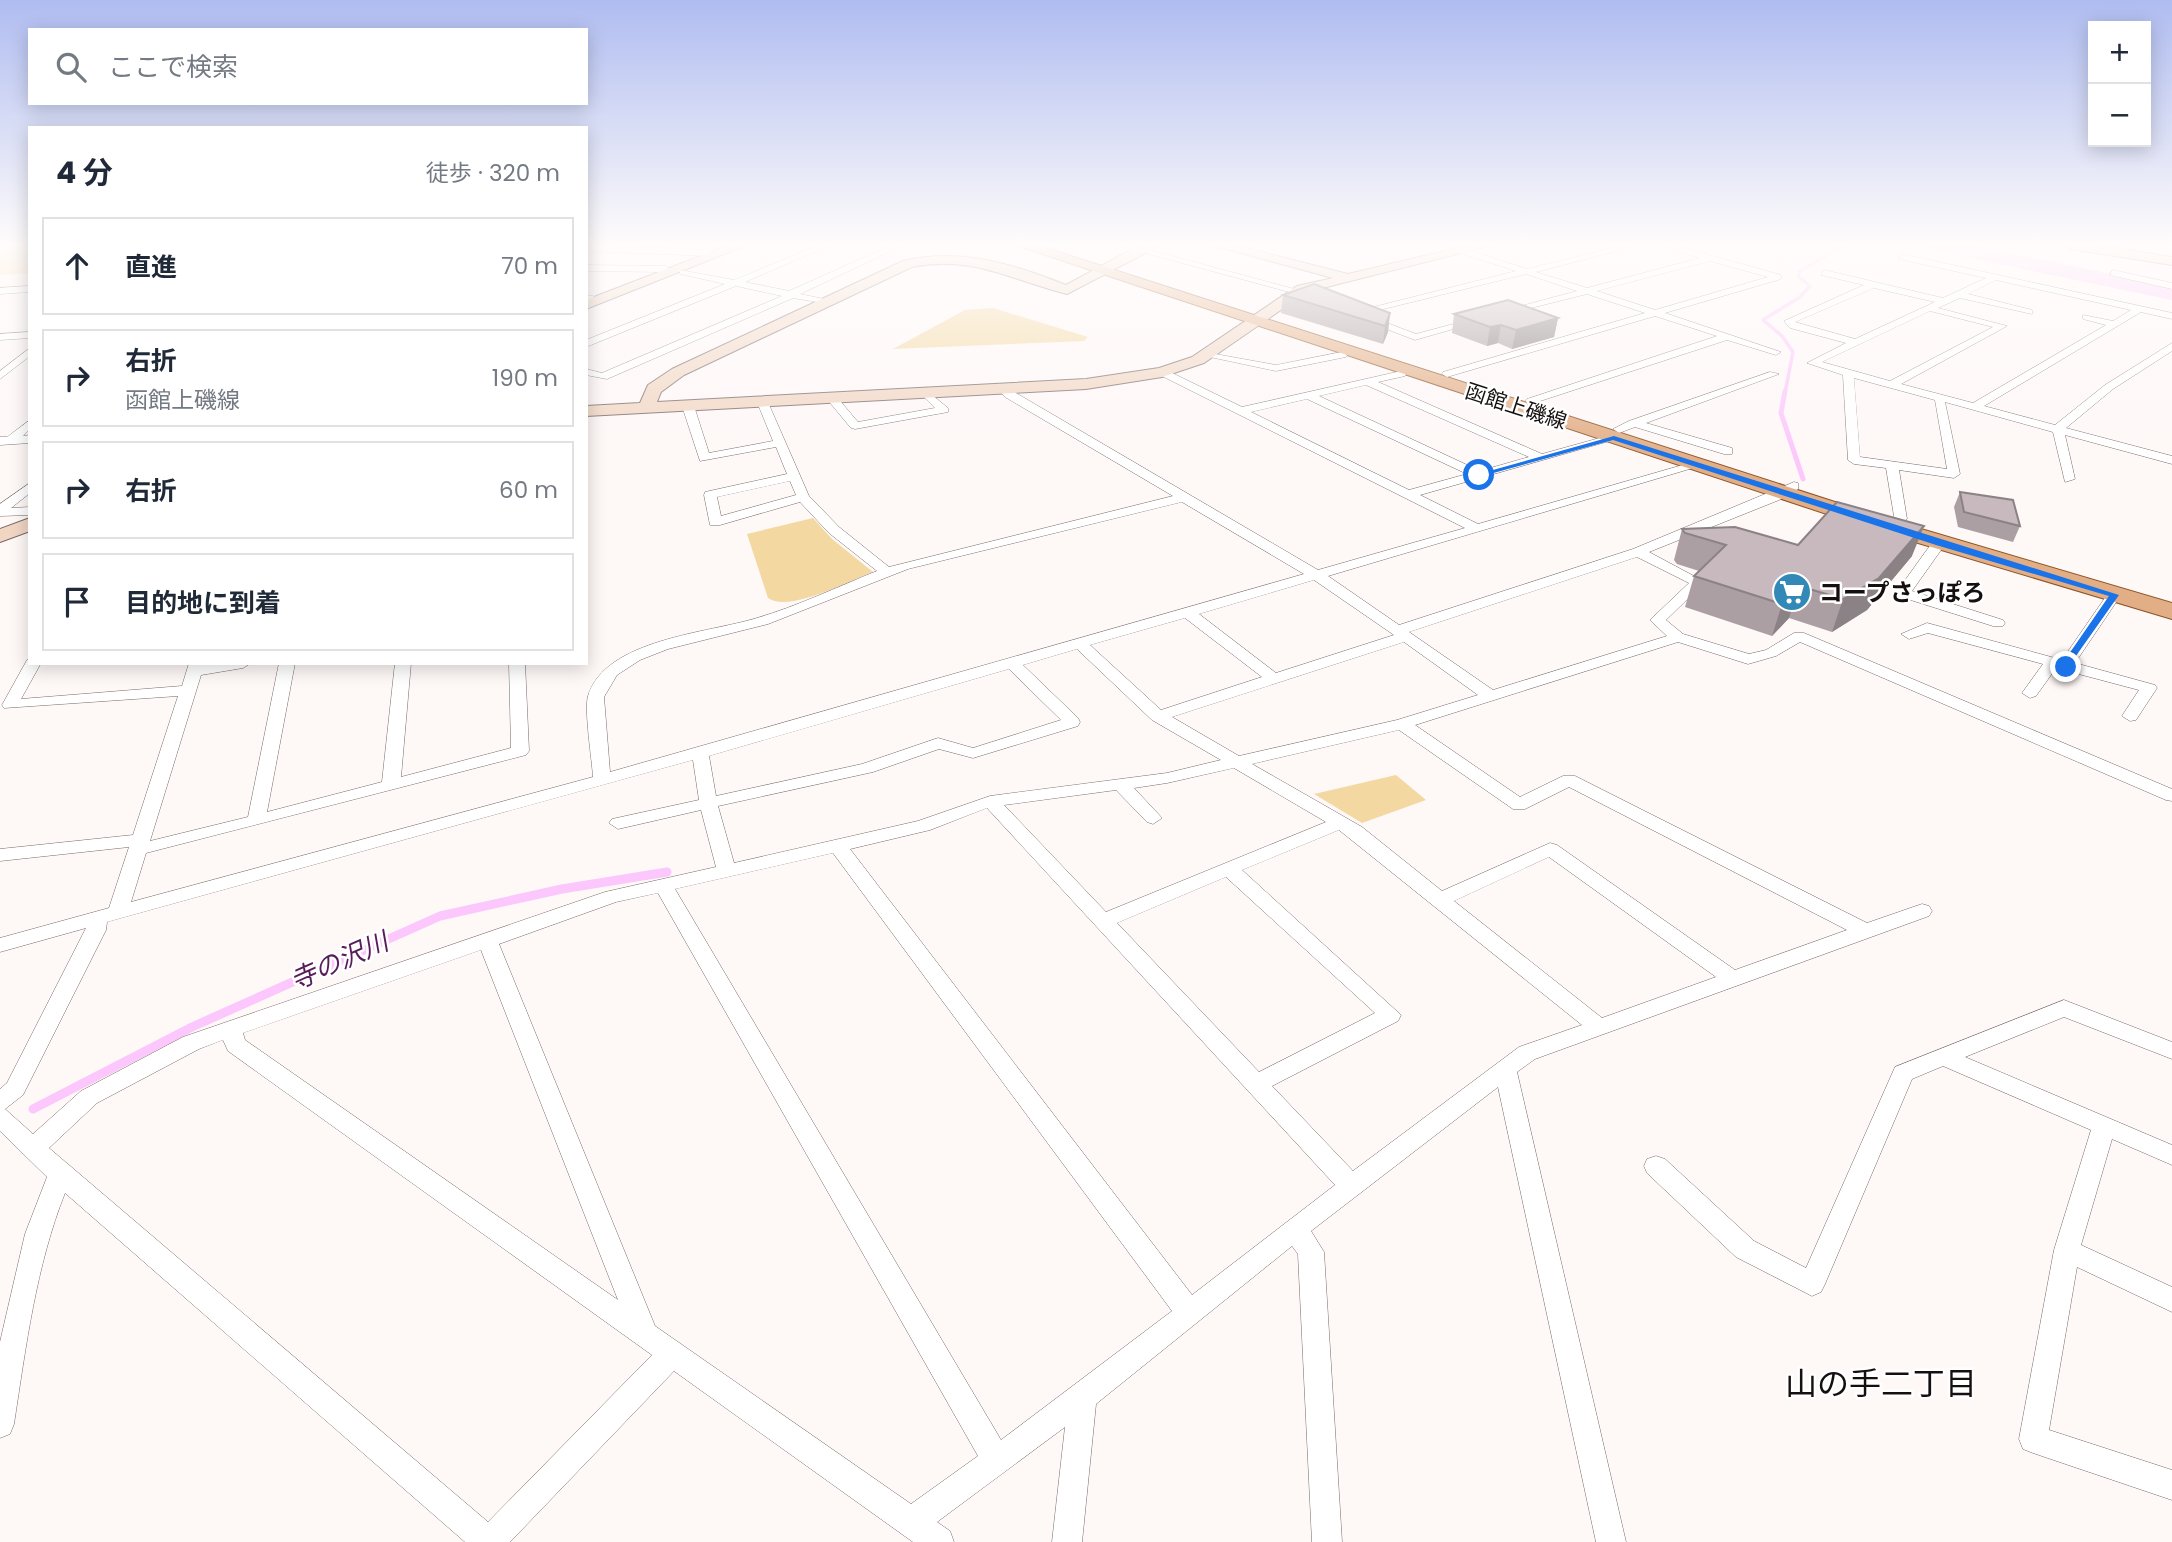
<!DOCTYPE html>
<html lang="ja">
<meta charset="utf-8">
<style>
:root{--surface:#fff;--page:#f2f2f3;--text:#1f2937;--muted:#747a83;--line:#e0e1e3}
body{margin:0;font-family:Poppins,"Noto Sans JP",sans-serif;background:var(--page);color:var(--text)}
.controls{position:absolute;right:21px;top:21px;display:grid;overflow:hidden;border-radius:0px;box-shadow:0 4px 18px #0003}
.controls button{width:63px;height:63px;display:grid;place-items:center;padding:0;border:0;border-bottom:2px solid var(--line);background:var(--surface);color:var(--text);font:35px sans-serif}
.stop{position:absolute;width:21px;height:21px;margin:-16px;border:5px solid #1a73e8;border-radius:50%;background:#fff}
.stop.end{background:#1a73e8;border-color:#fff;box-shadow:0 2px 7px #0008}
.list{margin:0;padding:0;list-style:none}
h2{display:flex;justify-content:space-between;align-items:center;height:91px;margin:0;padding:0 28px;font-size:30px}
h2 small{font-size:23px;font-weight:400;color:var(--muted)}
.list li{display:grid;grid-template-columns:46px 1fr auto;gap:21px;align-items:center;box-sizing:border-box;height:98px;margin:0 14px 14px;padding:0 14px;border:2px solid var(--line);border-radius:0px}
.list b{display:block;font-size:26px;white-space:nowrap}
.list p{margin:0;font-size:23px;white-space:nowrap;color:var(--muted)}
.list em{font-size:23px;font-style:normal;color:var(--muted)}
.icon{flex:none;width:38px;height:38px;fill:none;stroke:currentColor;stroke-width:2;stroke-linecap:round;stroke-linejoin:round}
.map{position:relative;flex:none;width:2172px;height:1542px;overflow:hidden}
.search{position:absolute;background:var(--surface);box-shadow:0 4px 18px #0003;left:28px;top:28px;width:560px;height:77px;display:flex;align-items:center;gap:18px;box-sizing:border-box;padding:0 24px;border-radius:0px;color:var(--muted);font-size:26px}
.panel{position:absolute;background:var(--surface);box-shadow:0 4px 18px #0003;left:28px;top:126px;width:560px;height:539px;border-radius:0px}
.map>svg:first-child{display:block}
.green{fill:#f3d8a2}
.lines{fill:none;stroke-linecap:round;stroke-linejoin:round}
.stream-far2{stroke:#fbc7fc;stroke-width:3.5}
.stream-far1{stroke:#fbc7fc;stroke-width:5}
.stream{stroke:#fbc7fc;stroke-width:9}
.river{fill:#fbc7fc;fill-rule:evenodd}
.street-casing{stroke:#786a69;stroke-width:1}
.secondary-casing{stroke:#786a69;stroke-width:2}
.primary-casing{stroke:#8e5428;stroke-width:2}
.street{fill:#fff;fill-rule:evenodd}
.secondary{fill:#f1d6c3;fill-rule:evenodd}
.primary{fill:#e2ae86;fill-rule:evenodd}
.wall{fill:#ab9fa3}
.shaded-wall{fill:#8b8285}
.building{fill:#c7b9be;stroke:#8b8285;stroke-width:2}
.route{fill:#1a73e8}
.labels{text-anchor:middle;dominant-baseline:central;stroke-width:5;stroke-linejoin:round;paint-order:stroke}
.far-street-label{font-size:21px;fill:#15100f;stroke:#fff}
.poi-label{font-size:24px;font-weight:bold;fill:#15100f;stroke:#fff;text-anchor:start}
.water-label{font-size:26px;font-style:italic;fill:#581c5b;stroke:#fff}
.near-neighbourhood-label{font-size:32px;fill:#15100f;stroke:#fff}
</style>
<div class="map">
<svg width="2172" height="1542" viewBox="0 0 2172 1542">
<rect width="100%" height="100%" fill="#fef8f7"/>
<path class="green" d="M15,245H30V273L0,275V255Z
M993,308L1088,337L1084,341L893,349L965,310Z
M813,518L832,539L873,572C848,581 789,613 768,598L747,534Z
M1396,775L1426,800L1362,823L1314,794Z"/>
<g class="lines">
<path class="stream-far2" d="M1785,393L1793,352L1782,336L1763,320L1800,297L1810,286L1799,277V272L1844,245"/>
<path class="stream-far1" d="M1785,391L1781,413L1803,479"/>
<path class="stream" d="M33,1109L192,1027L440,916L562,889L667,872"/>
<path class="river" d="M1925,245H1969L2172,286V300L1936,251Z"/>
<defs>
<path id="street" d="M586,245L709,250L713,253L709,256L586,251Z
M819,245H831L745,282L789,291L892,245H904L800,294L829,300V304L793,298L607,379L586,375V369L602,373L782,296L736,286L586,347V340L725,284L680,274V270L734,280Z
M1116,245H1131L1320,296L1312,298Z
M1624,245H1639L1536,272L1587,288L1700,258L1660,245H1674L1781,275V279L1665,313L1781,352L1776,355L1727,340L1531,404L1525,401L1527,399L1717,336L1655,316L1447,377L1442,374L1443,372L1645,313L1587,294L1503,315V311L1577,291L1526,274L1355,316L1350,313L1516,271L1460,253L1463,248L1527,269ZM1710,261L1768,277L1655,310L1597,291Z
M2120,245H2133L2112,254L2108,251Z
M1902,254L2172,313V319L2141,312L1984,406L2055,425L2105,385L2172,343V351L2113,389L2066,428L2172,456V464L2065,435L2075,479L2065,482L2053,432L1945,402L1960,474L1954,478L1899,470L1907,519L1900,523L1895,522L1886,468L1854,464L1848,460L1843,375L1807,363L1846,343L1790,328L1784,321L1864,285L1821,275L1824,270L1943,298L1986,278L1899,259ZM1996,280L2131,310L2113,321L2083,315V319L2106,325L1973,403L1901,384L2007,326L1938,308L1960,298L2032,314V310L1968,294ZM1874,288L1935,302L1855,339L1795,322ZM1930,311L1993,327L1890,381L1822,362ZM1854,378L1935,400L1947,469L1860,457Z
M586,265L666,266L670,269L666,272L586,271Z
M2113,270L2172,283V289L2110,275Z
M30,286V292L0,294V288Z
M586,295L593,296L595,298L586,301Z
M1366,315L1416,334L1476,318L1481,321L1415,340L1363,320V316Z
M30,332V338L0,340V334Z
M30,348V356L0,379V371Z
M1342,352L1347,355L1346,357L1276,371L1210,357L1215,354L1276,365Z
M1158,370H1166L1242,407L1401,371L1406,374L1405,376L1378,382L1542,454L1614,434L1620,438L1420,495L1478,524L1693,462L1703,465L1328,576L1399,625L1633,549L1794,482L1798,483V489L1779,500L1649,552L1705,582L1666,620L1683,634L1749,654L1766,650L1794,633H1804L2172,789V801L2166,800L1800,642L1776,656L1748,664L1678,642L1415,725L1520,797L1563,776H1575L1867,923L1922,904L1929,906L1932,911L1929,916L1535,1059L1517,1072L1626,1542H1596L1498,1087L1311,1231L1324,1252L1342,1542H1312L1298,1254L1292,1246L1096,1404L1082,1542H1052L1065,1427L937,1522L950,1531L954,1542H913L674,1371L510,1542H465L65,1193C36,1266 26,1346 14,1424L10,1434L0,1438V1342L25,1234L47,1177L0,1131V1089L7,1083L86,928L0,952V938L109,908L129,847L0,861V849L133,835L178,696L4,708L2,705L27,660L30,659V663H41L21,699L182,686L189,663H251L243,668L201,675L150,841L248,817L279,663H295L267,812L382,782L395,663H411L401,777L511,748L509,663H525L529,751L526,755L146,853L131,902L593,777C592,760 584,710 588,696C605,639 709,633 757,618C798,606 837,587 877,571L829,533L800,502L720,525H710L704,495L705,492L787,474L776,447L700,461L682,406L684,404L694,406L709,453L773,441L757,402L767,400L809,496L839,527L889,567L1173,496L1005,397L998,389L1004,386L1318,570L1465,528L1158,374ZM1366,385L1529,457L1480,471L1319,396ZM1307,399L1467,474L1409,490L1251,412ZM790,481L796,495L721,516L717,497ZM1182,502L1304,574L610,772L604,697L617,675L640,660L668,649L768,624L908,569ZM1637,557L1689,583L1650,620L1667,636L1493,690L1409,632ZM1314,580L1394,635L1276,673L1199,614ZM1185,618L1262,677L1161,710L1090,645ZM1404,642L1478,695L1397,720L1239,756L1172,717ZM1077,649L1152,720L1221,760L1167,773L990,796L918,821L734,863L718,806L873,772L939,749L973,758L1078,726L1080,722L1078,718L1023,665ZM1009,669L1061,720L973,748L938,738L862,764L716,796L709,756ZM1399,730L1513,809H1525L1569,787L1847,930L1735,970L1557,845L1550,843L1442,891L1362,827L1252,764ZM693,760L699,800L612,819L609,823L618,829L701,810L716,867L605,892L183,1037L81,1091L33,1134L5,1109L23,1095L106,930L107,922ZM1234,768L1326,822L1106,912L1004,805L1116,790L1147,822L1153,824L1162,818L1134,788L1167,783ZM987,808L1335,1185L1192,1295L850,849L930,830ZM1339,830L1582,1025L1519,1047L1353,1171L1272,1086L1398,1021L1401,1015L1242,870ZM833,853L1172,1311L1001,1440L675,889ZM1549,857L1716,977L1602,1018L1454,901ZM1226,877L1375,1013L1259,1072L1117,923ZM658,893L978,1456L911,1504L655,1326L499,944L616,902ZM481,950L618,1300L245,1040L243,1033ZM223,1040L228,1051L652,1355L488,1522L49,1148L97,1103L199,1049Z
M1770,372L1779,374L1646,423L1732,448V454H1724L1635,427L1619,433L1613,429L1629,421Z
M926,390L948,408V412L855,429L851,428L826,398L836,396L858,422L935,408L920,393Z
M30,420V429L23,436L30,435V443L0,445V437H7Z
M30,483V493L11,508L30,507V515L0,516V504Z
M1939,539L1946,543L1912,591L2003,620L2005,623L2003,626H1993L1898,596V590L1934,540Z
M2114,591L2121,595L2075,663L2155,685L2157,688L2136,720L2130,721L2122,716L2139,690L2056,668L2036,696L2030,698L2022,693L2043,664L1928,633L1909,639L1901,634L1927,623L2062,660L2109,592Z
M2064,1000L2172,1042V1059L2064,1017L1965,1057L2172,1145V1165L2112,1139L2081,1245L2172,1287V1312L2077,1267L2049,1430L2172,1470V1500L2033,1453L2023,1449L2019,1439L2054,1250L2091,1130L1943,1066L1912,1079L1825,1284L1821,1292L1812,1296L1736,1257L1647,1173L1644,1166L1647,1159L1656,1156L1665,1159L1754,1241L1806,1268L1895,1067Z"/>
<path id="secondary" d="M729,245H747L586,309V300Z
M1140,245H1161L1067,294C1010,280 974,255 912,267L684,375L661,392L657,402L1086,379L1159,368L1192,357L1297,286L1333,278L1211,245H1234L1348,274L1470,245H1493L1307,292L1204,363L1162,377L1086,389L586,416V406L640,403L648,385L672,369L903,261C960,247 1013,264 1066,285Z
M2064,245H2096L2172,257V265L2070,249Z
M30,518V531L0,542V529Z"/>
<path id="primary" d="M1015,245H1037L1894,521L2172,603V619L1878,531Z"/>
</defs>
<use href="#street" class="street-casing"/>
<use href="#secondary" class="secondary-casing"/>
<use href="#primary" class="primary-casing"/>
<use href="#street" class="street"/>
<use href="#secondary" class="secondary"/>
<use href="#primary" class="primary"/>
</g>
<path class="wall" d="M1283,295L1390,313L1388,332L1383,344L1281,313Z
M1454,314L1558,318L1554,337L1512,349L1498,343L1487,346L1452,333Z
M1960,492L2020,526L2013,542L1958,527L1954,507Z
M1682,529L1798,545L1912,556L1867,610L1832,632L1789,618L1772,636L1685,607L1694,576L1699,571L1677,564L1674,560Z"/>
<path class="shaded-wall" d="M1390,313L1388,332L1383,344L1385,326Z
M1558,318L1554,337L1512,349L1516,330Z
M1501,325L1498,343L1487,346L1490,327Z
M1924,526L1912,556L1867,610L1832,632L1843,599Z
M1799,586L1789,618L1772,636L1782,604Z"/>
<path class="building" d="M1314,284L1390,313L1385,326L1283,295Z
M1508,300L1558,318L1516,330L1501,325L1490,327L1454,314Z
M1960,492L2013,500L2020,526L1964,512Z
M1837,502L1924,526L1879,578L1843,599L1799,586L1782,604L1694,576L1726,545L1685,533L1682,529L1735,527L1798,545Z"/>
<linearGradient id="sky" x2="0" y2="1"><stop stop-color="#afbcf0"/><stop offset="0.53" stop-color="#fffcfb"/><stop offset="1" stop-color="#fffcfb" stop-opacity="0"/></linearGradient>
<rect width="2172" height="461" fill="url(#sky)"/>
<path class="route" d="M1614,436L2119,595L2066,670L2060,667L2109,596L1936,545L1613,440L1479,477L1475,475Z"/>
<defs>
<symbol id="supermarket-disc" viewBox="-11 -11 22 22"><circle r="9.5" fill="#3289b7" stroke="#fff"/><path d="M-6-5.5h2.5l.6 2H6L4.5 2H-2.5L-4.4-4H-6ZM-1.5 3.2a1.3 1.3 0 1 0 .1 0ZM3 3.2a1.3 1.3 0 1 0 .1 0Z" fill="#fff"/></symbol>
</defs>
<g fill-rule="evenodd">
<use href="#supermarket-disc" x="1770" y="570" width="44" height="44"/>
</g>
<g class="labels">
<g class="far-street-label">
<text transform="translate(1516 406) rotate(18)">函館上磯線</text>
</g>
<g class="poi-label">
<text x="1819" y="592">コープさっぽろ</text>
</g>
<g class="water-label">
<text transform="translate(339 961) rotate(-24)">寺の沢川</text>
</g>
<g class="near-neighbourhood-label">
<text x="1881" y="1383">山の手二丁目</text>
</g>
</g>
</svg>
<div class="controls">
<button>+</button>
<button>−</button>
</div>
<div class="stop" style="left:1479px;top:475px"></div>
<div class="stop end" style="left:2066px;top:667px"></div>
<div class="search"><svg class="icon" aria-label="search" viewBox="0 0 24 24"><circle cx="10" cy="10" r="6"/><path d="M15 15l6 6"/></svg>ここで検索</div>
<section class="panel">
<h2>4 分<small>徒歩 · 320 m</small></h2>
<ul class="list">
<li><svg class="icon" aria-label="ahead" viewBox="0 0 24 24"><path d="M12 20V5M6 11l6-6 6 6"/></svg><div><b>直進</b></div><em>70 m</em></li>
<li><svg class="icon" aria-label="right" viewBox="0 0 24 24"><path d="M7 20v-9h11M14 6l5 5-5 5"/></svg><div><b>右折</b><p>函館上磯線</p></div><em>190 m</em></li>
<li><svg class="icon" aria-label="right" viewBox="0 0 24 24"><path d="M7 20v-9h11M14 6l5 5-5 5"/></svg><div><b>右折</b></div><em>60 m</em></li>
<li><svg class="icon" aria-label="arrive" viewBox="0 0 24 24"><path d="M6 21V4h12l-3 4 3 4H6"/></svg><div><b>目的地に到着</b></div></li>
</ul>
</section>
</div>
